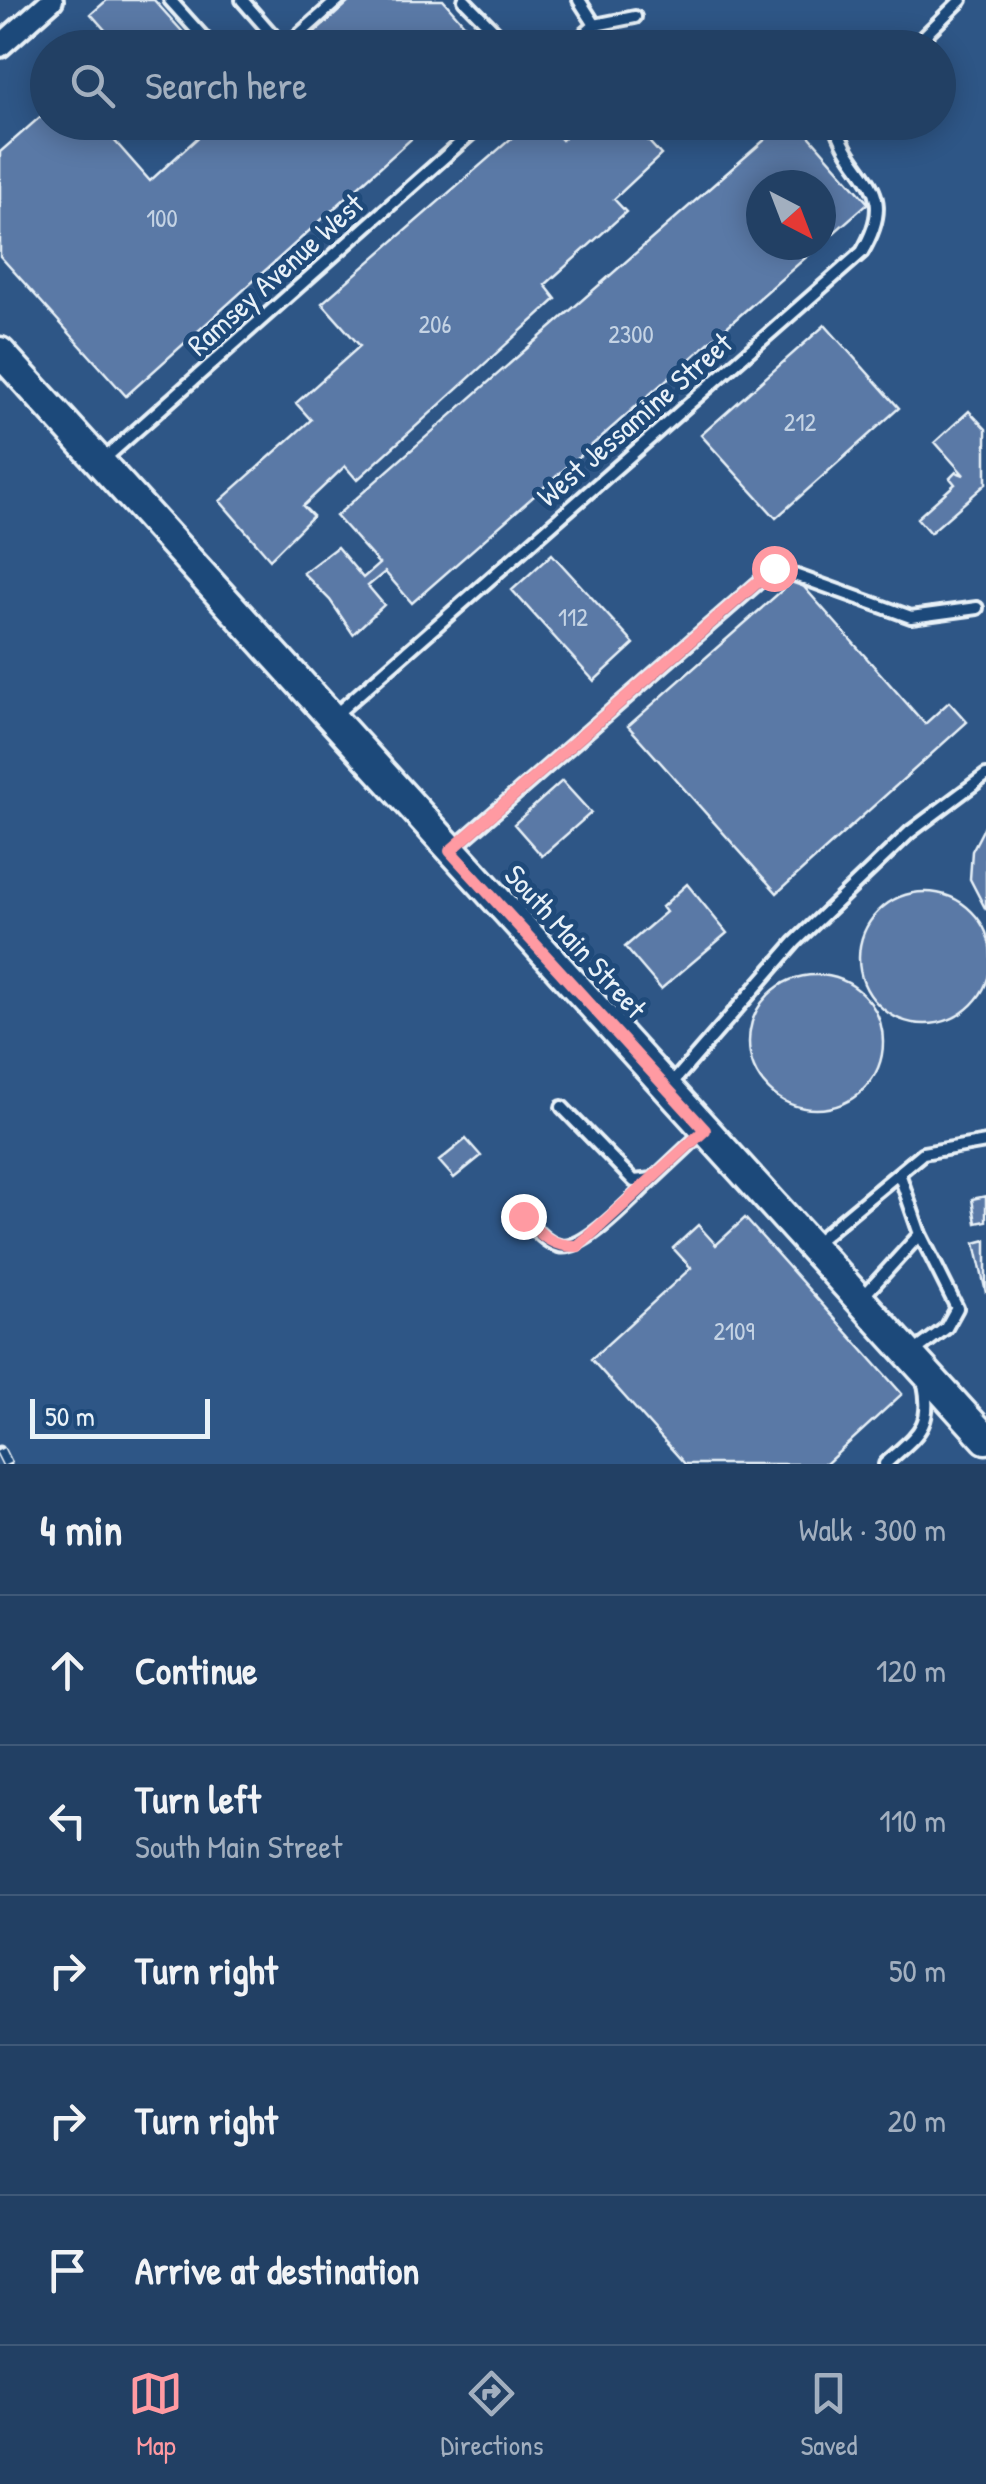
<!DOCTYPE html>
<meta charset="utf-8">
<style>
:root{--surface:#224064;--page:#2e4b6d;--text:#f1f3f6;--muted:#a2afbf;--line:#3f5978;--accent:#ff9aa2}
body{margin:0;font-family:"Patrick Hand",sans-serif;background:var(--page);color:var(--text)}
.compass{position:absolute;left:746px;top:170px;width:90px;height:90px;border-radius:50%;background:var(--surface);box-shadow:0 5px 25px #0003;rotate:138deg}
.scale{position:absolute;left:30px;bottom:25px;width:180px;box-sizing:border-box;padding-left:10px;border:5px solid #e8f1f8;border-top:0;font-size:28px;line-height:35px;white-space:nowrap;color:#e8f1f8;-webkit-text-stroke:8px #1f4a7a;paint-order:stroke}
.stop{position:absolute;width:30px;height:30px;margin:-22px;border:8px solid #ff9aa2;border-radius:50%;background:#fff}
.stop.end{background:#ff9aa2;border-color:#fff;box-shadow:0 2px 10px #0008}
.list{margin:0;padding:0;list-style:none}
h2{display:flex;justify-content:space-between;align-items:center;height:130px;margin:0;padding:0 40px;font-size:42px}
h2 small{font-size:32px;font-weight:400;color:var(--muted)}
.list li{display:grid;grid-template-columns:65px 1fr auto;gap:30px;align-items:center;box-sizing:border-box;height:150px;padding:0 40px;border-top:2px solid var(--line)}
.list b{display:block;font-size:38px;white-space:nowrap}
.list p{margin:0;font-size:32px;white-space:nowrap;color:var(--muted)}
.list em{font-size:32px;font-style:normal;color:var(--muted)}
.icon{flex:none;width:55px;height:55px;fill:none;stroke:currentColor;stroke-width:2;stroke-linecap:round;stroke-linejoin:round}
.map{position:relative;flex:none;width:986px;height:1464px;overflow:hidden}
.search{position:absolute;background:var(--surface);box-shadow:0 5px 25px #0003;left:30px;right:30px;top:30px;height:110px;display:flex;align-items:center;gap:25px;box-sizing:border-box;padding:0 35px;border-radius:55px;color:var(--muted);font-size:38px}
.sheet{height:880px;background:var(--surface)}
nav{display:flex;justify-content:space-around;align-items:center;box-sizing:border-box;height:140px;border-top:2px solid var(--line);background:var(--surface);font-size:28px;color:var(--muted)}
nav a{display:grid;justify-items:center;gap:5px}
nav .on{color:var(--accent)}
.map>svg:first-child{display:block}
.building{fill:#5a79a6;stroke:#e8f1f8;stroke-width:2.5}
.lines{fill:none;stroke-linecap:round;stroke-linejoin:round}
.lane-casing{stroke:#e8f1f8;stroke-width:18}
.street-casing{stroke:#e8f1f8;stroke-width:28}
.secondary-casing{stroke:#e8f1f8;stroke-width:35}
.lane{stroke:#1f4a7a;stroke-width:10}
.street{stroke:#1f4a7a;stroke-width:20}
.secondary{stroke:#1f4a7a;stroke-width:28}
.rail-casing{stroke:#e8f1f8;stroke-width:11}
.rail{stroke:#1f4a7a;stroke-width:8;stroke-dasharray:22;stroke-linecap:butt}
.route{stroke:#ff9aa2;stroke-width:12}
.labels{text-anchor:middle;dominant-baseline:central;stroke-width:10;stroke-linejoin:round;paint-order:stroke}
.number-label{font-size:25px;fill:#c4d3e4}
.street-label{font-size:30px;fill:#e8f1f8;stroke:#1f4a7a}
</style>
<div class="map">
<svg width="986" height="1464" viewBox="0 0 986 1464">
<rect width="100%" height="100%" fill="#2e5686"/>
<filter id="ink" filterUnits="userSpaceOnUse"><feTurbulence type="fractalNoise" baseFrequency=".01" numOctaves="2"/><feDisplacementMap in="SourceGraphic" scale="20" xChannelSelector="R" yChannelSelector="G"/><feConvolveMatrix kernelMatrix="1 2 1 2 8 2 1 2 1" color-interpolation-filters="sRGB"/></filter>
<g filter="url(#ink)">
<path class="building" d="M107,0H154L197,48H121L91,14Z
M351,0H443L485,48H298Z
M48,110V122H98L150,181L215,122H430L126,396L0,256V152Z
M530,122H546L562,140L583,122H631L661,155L614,199L626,212L545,285L556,299L357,480L345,466L303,506L313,516L270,559L220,501L311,420L296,403L360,346L322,303Z
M785,122H797L868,203L821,244V185H761V245H820L412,603L385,572L368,586L384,605L353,634L330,600L303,573L337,547L363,578L379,564L336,516Z
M825,325L899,408L776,518L701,435Z
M969,411L986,429V484L930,533L917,518L955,484L950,478L956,472L964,475L935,442Z
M552,554L634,644L594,681L512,590Z
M796,578L925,724L949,702L967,722L777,893L628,726Z
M562,781L591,813L542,856L514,824Z
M985,826L986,825V910L970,879L972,851Z
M687,884L727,933L661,989L625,947L666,912L662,907Z
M859 958a66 66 0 1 1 132 0a66 66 0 1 1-132 0Z
M749 1042a67 67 0 1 1 134 0a67 67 0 1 1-134 0Z
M466,1139L481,1156L454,1178L439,1161Z
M986,1196V1221L976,1223L972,1199Z
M745,1218L902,1394L826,1464H685L591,1359L691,1268L673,1248L698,1225L716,1245Z
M986,1240V1293L975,1243Z"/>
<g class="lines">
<defs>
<path id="lane" d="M170,0L213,48
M242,0L284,48
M464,0L511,48
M579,0L595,25
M284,48L338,0
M569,48L595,25L635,17
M912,48L961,0
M103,460L484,122
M335,715L862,252C902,184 851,181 835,122
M455,847L775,568L911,617L977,608
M668,1088L795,942L910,832L986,775
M562,1107L634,1181L653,1179L704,1131
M899,1173L920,1234L957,1308L946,1328L911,1354
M523,1216C533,1227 544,1242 559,1246C583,1253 633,1197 652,1180
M811,1246L923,1153L986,1142
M860,1300L920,1234
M885,1464C917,1434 933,1429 924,1383"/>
<path id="street" d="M0,46L52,0"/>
<path id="secondary" d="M0,352L986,1439"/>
</defs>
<use href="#lane" class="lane-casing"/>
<use href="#street" class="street-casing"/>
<use href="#secondary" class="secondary-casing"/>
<use href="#lane" class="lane"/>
<use href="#street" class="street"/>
<use href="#secondary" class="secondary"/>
<defs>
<path id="rail" d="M0,1450L7,1464"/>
</defs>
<use href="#rail" class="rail-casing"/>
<use href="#rail" class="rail"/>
</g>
</g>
<g class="lines" filter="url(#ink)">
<path class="route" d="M523,1216C541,1235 551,1247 578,1246L705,1130L450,851L774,568"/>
</g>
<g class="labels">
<g class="number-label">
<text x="162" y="218">100</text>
<text x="435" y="324">206</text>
<text x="631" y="334">2300</text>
<text x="800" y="422">212</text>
<text x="573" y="617">112</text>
<text x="734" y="1331">2109</text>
</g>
<g class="street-label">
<text transform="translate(275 274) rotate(-42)">Ramsey Avenue West</text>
<text transform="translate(634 419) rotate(-41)">West Jessamine Street</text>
<text transform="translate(576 941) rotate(48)">South Main Street</text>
</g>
</g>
</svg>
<svg class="compass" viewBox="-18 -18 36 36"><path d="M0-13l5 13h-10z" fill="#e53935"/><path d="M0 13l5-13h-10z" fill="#a2afbf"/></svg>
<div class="scale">50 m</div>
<div class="stop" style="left:774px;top:568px"></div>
<div class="stop end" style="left:523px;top:1216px"></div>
<div class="search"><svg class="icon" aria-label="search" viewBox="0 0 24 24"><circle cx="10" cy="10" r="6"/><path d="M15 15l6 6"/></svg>Search here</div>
</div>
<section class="sheet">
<h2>4 min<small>Walk · 300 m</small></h2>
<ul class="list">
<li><svg class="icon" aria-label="ahead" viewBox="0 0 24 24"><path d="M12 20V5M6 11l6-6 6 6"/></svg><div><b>Continue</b></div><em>120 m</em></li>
<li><svg class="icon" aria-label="left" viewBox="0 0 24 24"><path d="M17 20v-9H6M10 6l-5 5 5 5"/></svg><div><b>Turn left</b><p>South Main Street</p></div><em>110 m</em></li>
<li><svg class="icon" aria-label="right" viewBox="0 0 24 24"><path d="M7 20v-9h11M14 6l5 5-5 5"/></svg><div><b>Turn right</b></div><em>50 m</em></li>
<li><svg class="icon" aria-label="right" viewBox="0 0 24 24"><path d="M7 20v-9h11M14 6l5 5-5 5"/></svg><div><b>Turn right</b></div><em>20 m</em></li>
<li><svg class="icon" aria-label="arrive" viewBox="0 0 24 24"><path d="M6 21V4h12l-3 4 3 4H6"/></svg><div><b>Arrive at destination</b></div></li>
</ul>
</section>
<nav>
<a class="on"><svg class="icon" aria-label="map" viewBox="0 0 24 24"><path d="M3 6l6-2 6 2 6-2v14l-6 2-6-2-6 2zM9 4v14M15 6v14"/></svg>Map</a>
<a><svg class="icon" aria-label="directions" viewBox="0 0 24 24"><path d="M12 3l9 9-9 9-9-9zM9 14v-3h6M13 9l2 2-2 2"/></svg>Directions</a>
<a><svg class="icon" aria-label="saved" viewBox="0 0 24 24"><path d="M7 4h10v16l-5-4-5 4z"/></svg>Saved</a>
</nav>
